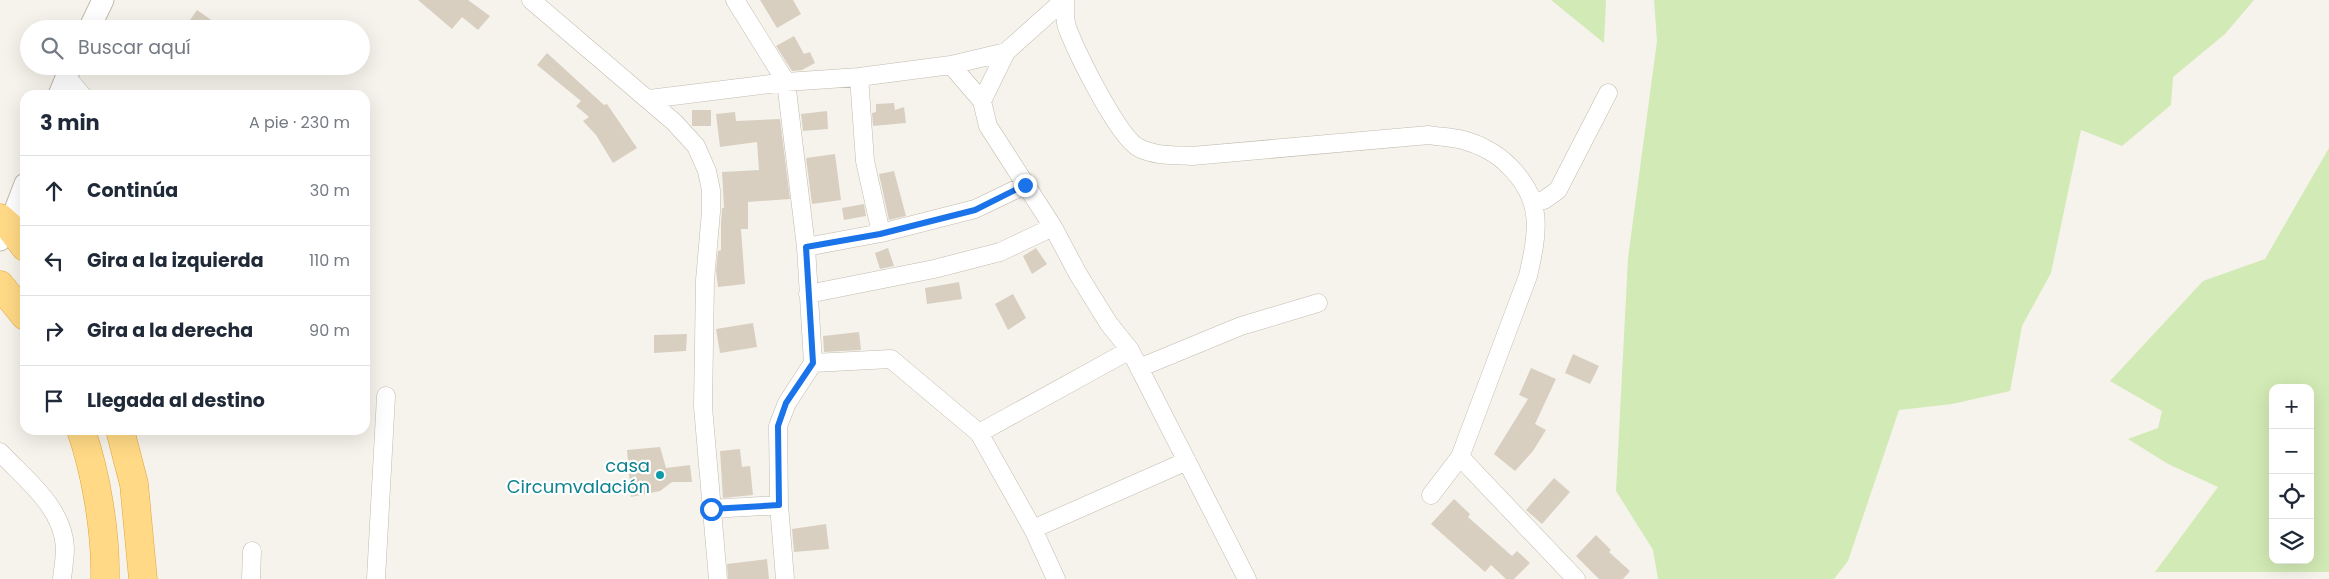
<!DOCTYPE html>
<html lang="es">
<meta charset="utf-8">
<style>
:root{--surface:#fff;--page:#f2f2f3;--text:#1f2937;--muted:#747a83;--line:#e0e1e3}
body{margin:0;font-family:Poppins,sans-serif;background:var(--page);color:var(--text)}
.controls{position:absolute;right:15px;bottom:15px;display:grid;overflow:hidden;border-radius:10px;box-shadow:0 5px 20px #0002}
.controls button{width:45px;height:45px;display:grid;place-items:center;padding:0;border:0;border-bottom:1px solid var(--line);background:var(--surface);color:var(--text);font:25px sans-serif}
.stop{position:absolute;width:15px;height:15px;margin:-11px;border:4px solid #1a73e8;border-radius:50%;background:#fff}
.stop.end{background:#1a73e8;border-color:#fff;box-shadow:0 1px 5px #0008}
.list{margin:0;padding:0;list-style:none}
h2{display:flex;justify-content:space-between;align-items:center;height:65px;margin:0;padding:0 20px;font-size:21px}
h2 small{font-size:16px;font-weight:400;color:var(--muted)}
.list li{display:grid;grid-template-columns:32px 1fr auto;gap:15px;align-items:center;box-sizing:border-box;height:70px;padding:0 20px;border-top:1px solid var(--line)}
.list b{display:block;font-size:19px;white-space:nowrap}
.list em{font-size:16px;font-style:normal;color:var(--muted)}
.icon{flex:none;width:28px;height:28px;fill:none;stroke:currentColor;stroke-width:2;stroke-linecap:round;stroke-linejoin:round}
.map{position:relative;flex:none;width:2329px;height:579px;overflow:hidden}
.search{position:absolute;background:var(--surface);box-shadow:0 5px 20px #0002;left:20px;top:20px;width:350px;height:55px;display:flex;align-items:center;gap:12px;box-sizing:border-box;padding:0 18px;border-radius:28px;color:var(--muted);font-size:19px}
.panel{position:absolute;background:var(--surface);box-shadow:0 5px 20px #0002;left:20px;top:90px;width:350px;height:345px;border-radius:15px}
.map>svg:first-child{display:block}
.green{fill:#d2eab5;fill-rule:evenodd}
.building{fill:#d8cfc1}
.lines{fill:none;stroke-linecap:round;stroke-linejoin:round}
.minor-casing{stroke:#c2bbae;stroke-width:19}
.tertiary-casing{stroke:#c2bbae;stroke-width:23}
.trunk-casing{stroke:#e0a43c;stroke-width:29}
.minor{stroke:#fff;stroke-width:18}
.tertiary{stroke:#fff;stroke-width:21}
.trunk{stroke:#ffd985;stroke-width:28}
.route{stroke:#1a73e8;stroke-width:6}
.culture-dot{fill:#0f9aa8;stroke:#fff;stroke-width:2}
.labels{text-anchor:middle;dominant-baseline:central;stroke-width:4.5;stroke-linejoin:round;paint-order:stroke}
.culture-label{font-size:18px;fill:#0d838f;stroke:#fff;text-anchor:end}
</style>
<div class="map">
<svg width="2329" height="579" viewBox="0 0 2329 579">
<rect width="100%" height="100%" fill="#f6f3ec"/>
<path class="green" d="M1551,0H1606L1604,43Z
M1654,0H2254L2225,34L2173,77L2171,105L2122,146L2081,130L2051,273L2022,326L2010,391L1952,404L1899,410L1848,561L1834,579H1658L1653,550L1616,491L1628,258L1657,41Z
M2329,148V572H2155L2218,487L2168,464L2128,439L2158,428L2162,411L2110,381L2203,281L2265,259ZM2273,388H2310V560H2273Z"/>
<path class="building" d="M418,0H468L490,16L478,30L462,17L452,29Z
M760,0H793L801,14L777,28Z
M197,10L224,29H196L188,23Z
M794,36L804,54L810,52L815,63L802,70L792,71L776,46Z
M547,53L604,105L607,104L637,148L613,163L596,135L583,121L589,117L576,106L581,101L537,65Z
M894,103L895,110L904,107L906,123L873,126L872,113L876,112V104Z
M692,110H711V126H692Z
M827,111L828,129L803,131L801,114Z
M735,112L736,121L780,119L790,199L748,202V229H741L745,284L718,287L716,271L718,251L721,250V224L722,208H724L722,172L759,170L757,142L720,147L716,114Z
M835,154L841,200L812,204L806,158Z
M894,171L906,216L889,220L879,174Z
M864,204L866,216L844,220L842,208Z
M888,248L894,266L880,269L875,253Z
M1036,248L1047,264L1032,274L1023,256Z
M959,282L962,299L927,304L925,288Z
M1013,294L1026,318L1008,330L995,304Z
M753,323L757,347L720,353L716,329Z
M859,332L861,350L824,352L823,336Z
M687,334L686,351L654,353V335Z
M1573,354L1599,366L1590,384L1565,373Z
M1531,368L1556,379L1535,424L1546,430L1533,451L1515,471L1494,454L1528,399L1519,395Z
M660,447L666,468L690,465L692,482H672L660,491L631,497L627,450Z
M740,449L742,467L750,466L753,495L723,498L720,451Z
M1554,478L1570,492L1542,524L1526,510Z
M1454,499L1470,514L1468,517L1512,556L1517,551L1530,563L1514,579H1506L1491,565L1485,572L1431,524Z
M826,524L829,549L794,552L792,529Z
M1596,535L1611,550L1609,552L1630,571L1623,579H1599L1576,556Z
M767,559L769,579H728L727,564Z"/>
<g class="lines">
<defs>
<path id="minor" d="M531,0L674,122L696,146L707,171L711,190V212L705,280L703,407L718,579
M735,0L786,82L806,247L813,363L787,403L778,426L779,505L785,579
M1064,0L1006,52L982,101L988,126L1053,227L1078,274L1109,324L1130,350L1247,579
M1065,0C1065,10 1064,21 1068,30C1078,55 1118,137 1139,148C1155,156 1174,155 1192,156L1429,135C1440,137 1452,137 1463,140C1479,144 1498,154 1509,166C1544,200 1538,232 1528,276L1460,457
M951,65L982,101
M66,76L82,95
M859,77L865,161L881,233
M649,99L786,82L859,77L951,65L1006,52
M1533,202L1544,200L1558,190L1608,93
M806,247L881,233L975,209L1025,185
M808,294L934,269L1000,252L1053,227
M813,363L891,359L979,433L1033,529L1056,579
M1139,368L1241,326L1318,303
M979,433L1130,350
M0,452C26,480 63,507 65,548C65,558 63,569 62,579
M1431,495L1460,457L1576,579
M711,509L779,505
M1033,529L1187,461
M251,579L252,551
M376,579L386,396"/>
<path id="tertiary" d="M89,29L103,0
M59,95L71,66
M0,240L9,226L25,184"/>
<path id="trunk" d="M0,218L9,226L25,247
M0,285L25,316
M81,430C96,473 106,533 105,579
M120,430L134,484L143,579"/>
</defs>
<use href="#minor" class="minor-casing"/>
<use href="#tertiary" class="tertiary-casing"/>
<use href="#trunk" class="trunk-casing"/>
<use href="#minor" class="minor"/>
<use href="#tertiary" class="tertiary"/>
<use href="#trunk" class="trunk"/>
</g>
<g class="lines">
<path class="route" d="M711,509L779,505L778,426L786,403L813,363L806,247L880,234L975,210L1025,185"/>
</g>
<circle class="culture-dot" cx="660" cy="475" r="5"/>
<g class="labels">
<g class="culture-label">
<text x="650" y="465">casa<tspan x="650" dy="21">Circumvalación</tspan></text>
</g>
</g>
</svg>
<div class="controls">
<button>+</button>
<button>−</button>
<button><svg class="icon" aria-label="locate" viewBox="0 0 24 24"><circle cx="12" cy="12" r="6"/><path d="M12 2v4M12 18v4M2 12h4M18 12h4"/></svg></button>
<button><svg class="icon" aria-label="layers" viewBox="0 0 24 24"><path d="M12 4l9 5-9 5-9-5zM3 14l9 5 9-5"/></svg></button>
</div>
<div class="stop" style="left:711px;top:509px"></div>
<div class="stop end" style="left:1025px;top:185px"></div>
<div class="search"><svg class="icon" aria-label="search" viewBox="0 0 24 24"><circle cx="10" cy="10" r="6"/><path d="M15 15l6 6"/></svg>Buscar aquí</div>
<section class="panel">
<h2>3 min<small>A pie · 230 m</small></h2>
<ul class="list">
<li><svg class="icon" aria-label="ahead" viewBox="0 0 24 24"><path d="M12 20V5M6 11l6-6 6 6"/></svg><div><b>Continúa</b></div><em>30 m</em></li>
<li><svg class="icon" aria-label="left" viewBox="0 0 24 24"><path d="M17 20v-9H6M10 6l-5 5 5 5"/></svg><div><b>Gira a la izquierda</b></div><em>110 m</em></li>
<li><svg class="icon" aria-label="right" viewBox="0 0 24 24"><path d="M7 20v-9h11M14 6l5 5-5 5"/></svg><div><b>Gira a la derecha</b></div><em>90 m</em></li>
<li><svg class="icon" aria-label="arrive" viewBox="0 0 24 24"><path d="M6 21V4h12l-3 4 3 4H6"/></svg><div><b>Llegada al destino</b></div></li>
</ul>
</section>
</div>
